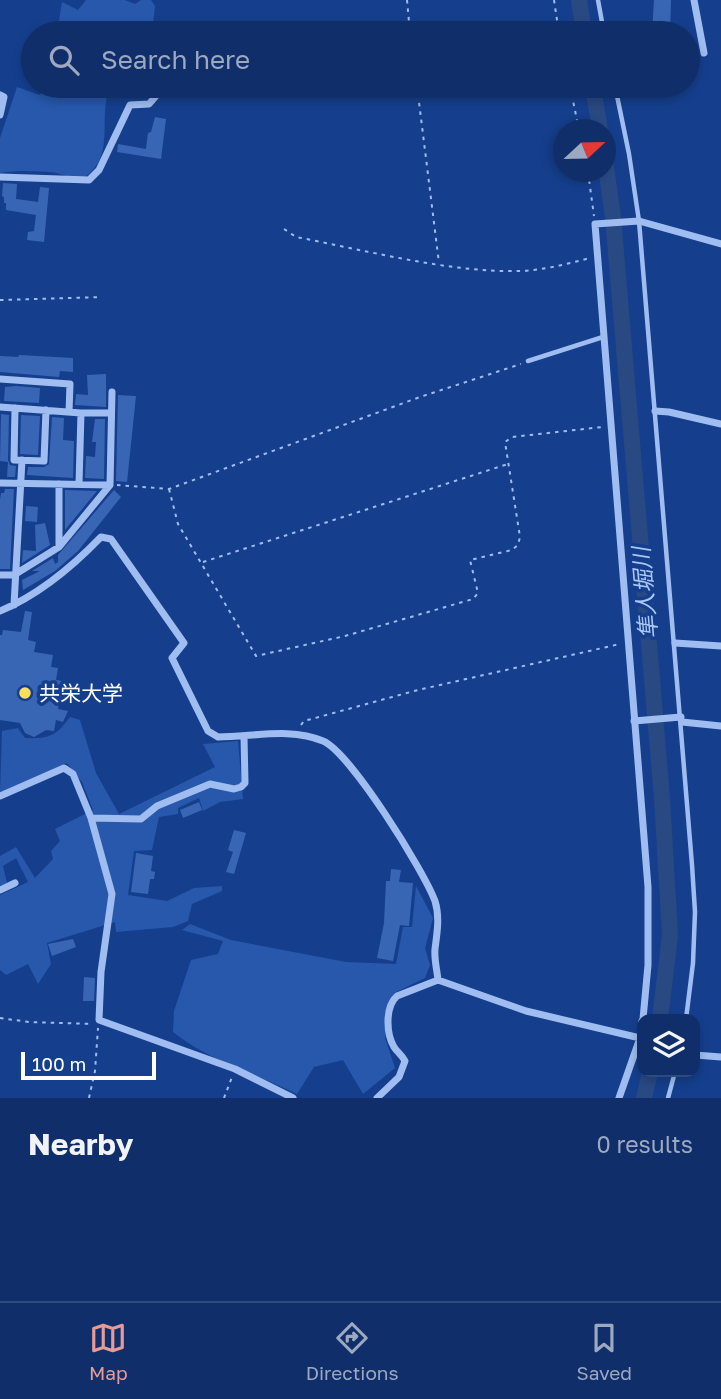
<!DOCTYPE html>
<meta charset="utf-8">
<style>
:root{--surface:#102f6a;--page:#1e3b72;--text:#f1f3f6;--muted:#9ca9c1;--line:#304a7e;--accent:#e69b98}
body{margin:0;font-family:"Golos Text","Noto Sans JP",sans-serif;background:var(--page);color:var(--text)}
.controls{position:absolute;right:21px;bottom:21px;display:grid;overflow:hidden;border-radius:14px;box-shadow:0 4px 10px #0003}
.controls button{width:63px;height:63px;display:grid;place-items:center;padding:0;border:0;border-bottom:2px solid var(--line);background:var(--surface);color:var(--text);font:35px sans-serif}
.compass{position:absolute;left:553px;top:119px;width:63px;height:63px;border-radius:50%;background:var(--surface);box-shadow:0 4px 10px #0003;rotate:68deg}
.scale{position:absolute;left:21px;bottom:18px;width:135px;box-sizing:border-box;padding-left:7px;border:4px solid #fff;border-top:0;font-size:19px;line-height:24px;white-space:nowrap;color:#fff;-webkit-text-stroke:5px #153f8d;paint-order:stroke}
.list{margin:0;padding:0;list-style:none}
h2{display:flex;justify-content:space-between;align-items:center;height:91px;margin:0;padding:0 28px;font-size:30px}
h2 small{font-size:23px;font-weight:400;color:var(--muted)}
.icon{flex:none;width:38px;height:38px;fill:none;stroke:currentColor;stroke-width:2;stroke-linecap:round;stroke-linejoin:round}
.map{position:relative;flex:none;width:721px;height:1098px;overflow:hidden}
.search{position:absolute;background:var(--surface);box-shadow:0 4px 10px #0003;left:21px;right:21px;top:21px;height:77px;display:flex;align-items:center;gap:18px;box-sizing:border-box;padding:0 24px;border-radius:38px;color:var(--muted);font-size:26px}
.sheet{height:203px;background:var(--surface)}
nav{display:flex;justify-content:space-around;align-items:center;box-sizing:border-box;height:98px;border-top:2px solid var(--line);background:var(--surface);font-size:19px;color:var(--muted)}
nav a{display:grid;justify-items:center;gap:4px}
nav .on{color:var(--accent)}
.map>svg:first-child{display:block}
.green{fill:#2758ac}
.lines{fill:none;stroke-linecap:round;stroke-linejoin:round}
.river{stroke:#294983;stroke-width:16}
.building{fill:#3966b4}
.path{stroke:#9fbdf0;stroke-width:2;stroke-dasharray:3.5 5;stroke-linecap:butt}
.service{stroke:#9fbdf0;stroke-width:4.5}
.minor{stroke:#9fbdf0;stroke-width:7}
.poi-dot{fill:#ffde5e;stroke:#153f8d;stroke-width:2.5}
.labels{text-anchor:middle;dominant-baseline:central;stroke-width:7;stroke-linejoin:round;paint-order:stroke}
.poi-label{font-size:21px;fill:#fff;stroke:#153f8d;text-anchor:start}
.water-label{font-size:23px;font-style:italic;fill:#aac7f7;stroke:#153f8d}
</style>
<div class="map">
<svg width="721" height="1098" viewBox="0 0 721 1098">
<rect width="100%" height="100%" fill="#153f8d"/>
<path class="green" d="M86,0H125L135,4L141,0H151L155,6L152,33H57L62,2L78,10Z
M47,86H111C97,113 115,150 90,173C78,185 63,172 49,172C33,171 16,170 0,173V138L17,87L40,95Z
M70,717L80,720L96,773L119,814L215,767L203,744L238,741L243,799L220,802L203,811L199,798L178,808V814L159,817L152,850L134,851L128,895L167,901L194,888L222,886V891L192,904L188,921L173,927L116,932L115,922L47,943L51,964L38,984L28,964L6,975L0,970V895L28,882L16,858L3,866L7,883L0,886V856L16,847L35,878L53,859L51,851L60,841L55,829L93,810L82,782L67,763L0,793L2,731L18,728L25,738C49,739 56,736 70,717Z
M416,886L433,918L425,948L430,965L425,978L394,993L385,1038L395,1068L363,1094L343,1060L314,1067L297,1094C255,1073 209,1061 173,1032L174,1011L191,960L218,954L223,941L182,930L190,924L231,940L346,962L396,964L403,927H412Z"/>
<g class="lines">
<path class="river" d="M579,0L584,33
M593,86L600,130
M606,167L613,217L662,798L670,935L660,1019
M644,1098L650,1072"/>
</g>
<path class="building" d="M654,0H671L670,33H652Z
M155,117L166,119L161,159L117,152L118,144L146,149L148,133L151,132Z
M3,183L17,184L16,199L38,202L40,187L49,188L44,242L27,240L28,232L34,231L36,215L6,210V203H4V197L2,196Z
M19,355L73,358V372L60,371L59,377L0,372V356L18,357Z
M106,374V407L75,405L76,394L88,395L87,375Z
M16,386L40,388L39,403L4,401L5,387Z
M118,395L136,396L127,482L116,481Z
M1,414L9,415L8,460L10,465L16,466L15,477H7L8,462L0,461Z
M21,415L40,416L38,455L20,454Z
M52,417L64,418L63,440L74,441L73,478L27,475L28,467H44L49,464Z
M95,419H105L104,479L85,478L86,456L95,457L96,442H92Z
M5,489H14L10,569H0V500L1,493H4Z
M65,490L97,491L65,530Z
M114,490L121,497L78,551L55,571L23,590L22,580L40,571H32L53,558L55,564L58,562V555Z
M26,506L38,507L37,522L25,521Z
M45,523L50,545L22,563L23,550L36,551L35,525Z
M25,611L32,612L28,640L36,642L34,652L53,655L51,667L58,668L56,680L62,681L58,709L68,711L63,722L56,720L54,731L46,730L34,737L25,733L20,723L0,720V635H2L3,630L21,632Z
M199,802L202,810L183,818L180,810Z
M234,830L246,833L234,874L226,872L233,852L228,850Z
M136,853L153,856L151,871L155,872L154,879H150L148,894L131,892Z
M391,869L401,870L399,882L413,883L409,926L400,925L393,961L377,958L384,923L386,881H390Z
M73,939L76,947L52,956L48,944Z
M84,977L95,978L94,1001H83Z"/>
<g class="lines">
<path class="path" d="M407,0L410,33
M554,0L559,33
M417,86L439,263
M570,86L579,130
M588,172L594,216
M284,229L296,237C365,250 450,273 520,271C544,270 567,264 590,258
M0,300L102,297
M117,485L169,489L420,397L521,364
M169,489L178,524L256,656L345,636L473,599L478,593L470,560L512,550L518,545L520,537L505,442L512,437L602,427
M203,562L508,464
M301,725L304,721L418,690L620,644
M0,1018L29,1022L93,1024
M89,1098L95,1071L98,1028
M224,1098L232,1077"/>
<path class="service" d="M598,0L604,33
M615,86L629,154L639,221L692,865L695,912L693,963L686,1019
M528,361L603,337
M668,1098L675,1072"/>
<path class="minor" d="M694,0L704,53
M0,95L4,97L0,115
M0,177L89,180L99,170L130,105L149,104L156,96
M0,379L70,384L69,412
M0,407L81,413H111
M15,408L14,460L44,461L46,410
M655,411L669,412L721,424
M0,483L110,485
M79,484L81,413
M59,546V484
M0,575H14L59,547L110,485L112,392
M14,605L22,460
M0,611C39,595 72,567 101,537L111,539L184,643L172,658L208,731L218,737C252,737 291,727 323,741C350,752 424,871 435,901C440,917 437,933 435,949C434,959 437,970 438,980
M675,643L721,646
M634,721L681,717
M682,722L721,726
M0,796L64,768L73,774L91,818L112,894L101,972L99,1020L235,1069L293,1098
M91,818L141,819L157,806L210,784L234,789L241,787L245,783L244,737
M0,890L15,883
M643,1019L648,965V887L595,224L639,221L721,244
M695,1055L721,1057
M377,1098L399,1077L405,1061C402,1055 397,1052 394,1047C386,1033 385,1007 397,996L438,980L526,1011L640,1038
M619,1098L640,1038L642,1021"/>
</g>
<circle class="poi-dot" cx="25" cy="693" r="7"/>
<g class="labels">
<g class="poi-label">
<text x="39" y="693">共栄大学</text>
</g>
<g class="water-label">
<text transform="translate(644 593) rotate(-95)">隼人堀川</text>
</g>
</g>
</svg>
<div class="controls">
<button><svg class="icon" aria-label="layers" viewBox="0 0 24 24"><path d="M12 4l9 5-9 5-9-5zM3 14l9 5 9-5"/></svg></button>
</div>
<svg class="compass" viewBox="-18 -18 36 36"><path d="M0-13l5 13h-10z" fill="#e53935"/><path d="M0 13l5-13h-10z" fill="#9ca9c1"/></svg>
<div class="scale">100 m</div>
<div class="search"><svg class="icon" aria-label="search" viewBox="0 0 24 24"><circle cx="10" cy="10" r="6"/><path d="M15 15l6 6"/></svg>Search here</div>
</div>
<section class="sheet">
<h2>Nearby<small>0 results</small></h2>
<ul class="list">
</ul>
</section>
<nav>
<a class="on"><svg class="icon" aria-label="map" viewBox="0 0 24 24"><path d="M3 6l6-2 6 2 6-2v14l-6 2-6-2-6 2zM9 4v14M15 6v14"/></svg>Map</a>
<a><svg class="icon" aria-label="directions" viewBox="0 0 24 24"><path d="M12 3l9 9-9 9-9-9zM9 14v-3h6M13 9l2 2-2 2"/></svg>Directions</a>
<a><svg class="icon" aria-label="saved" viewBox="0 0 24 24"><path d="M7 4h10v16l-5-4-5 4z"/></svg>Saved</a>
</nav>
